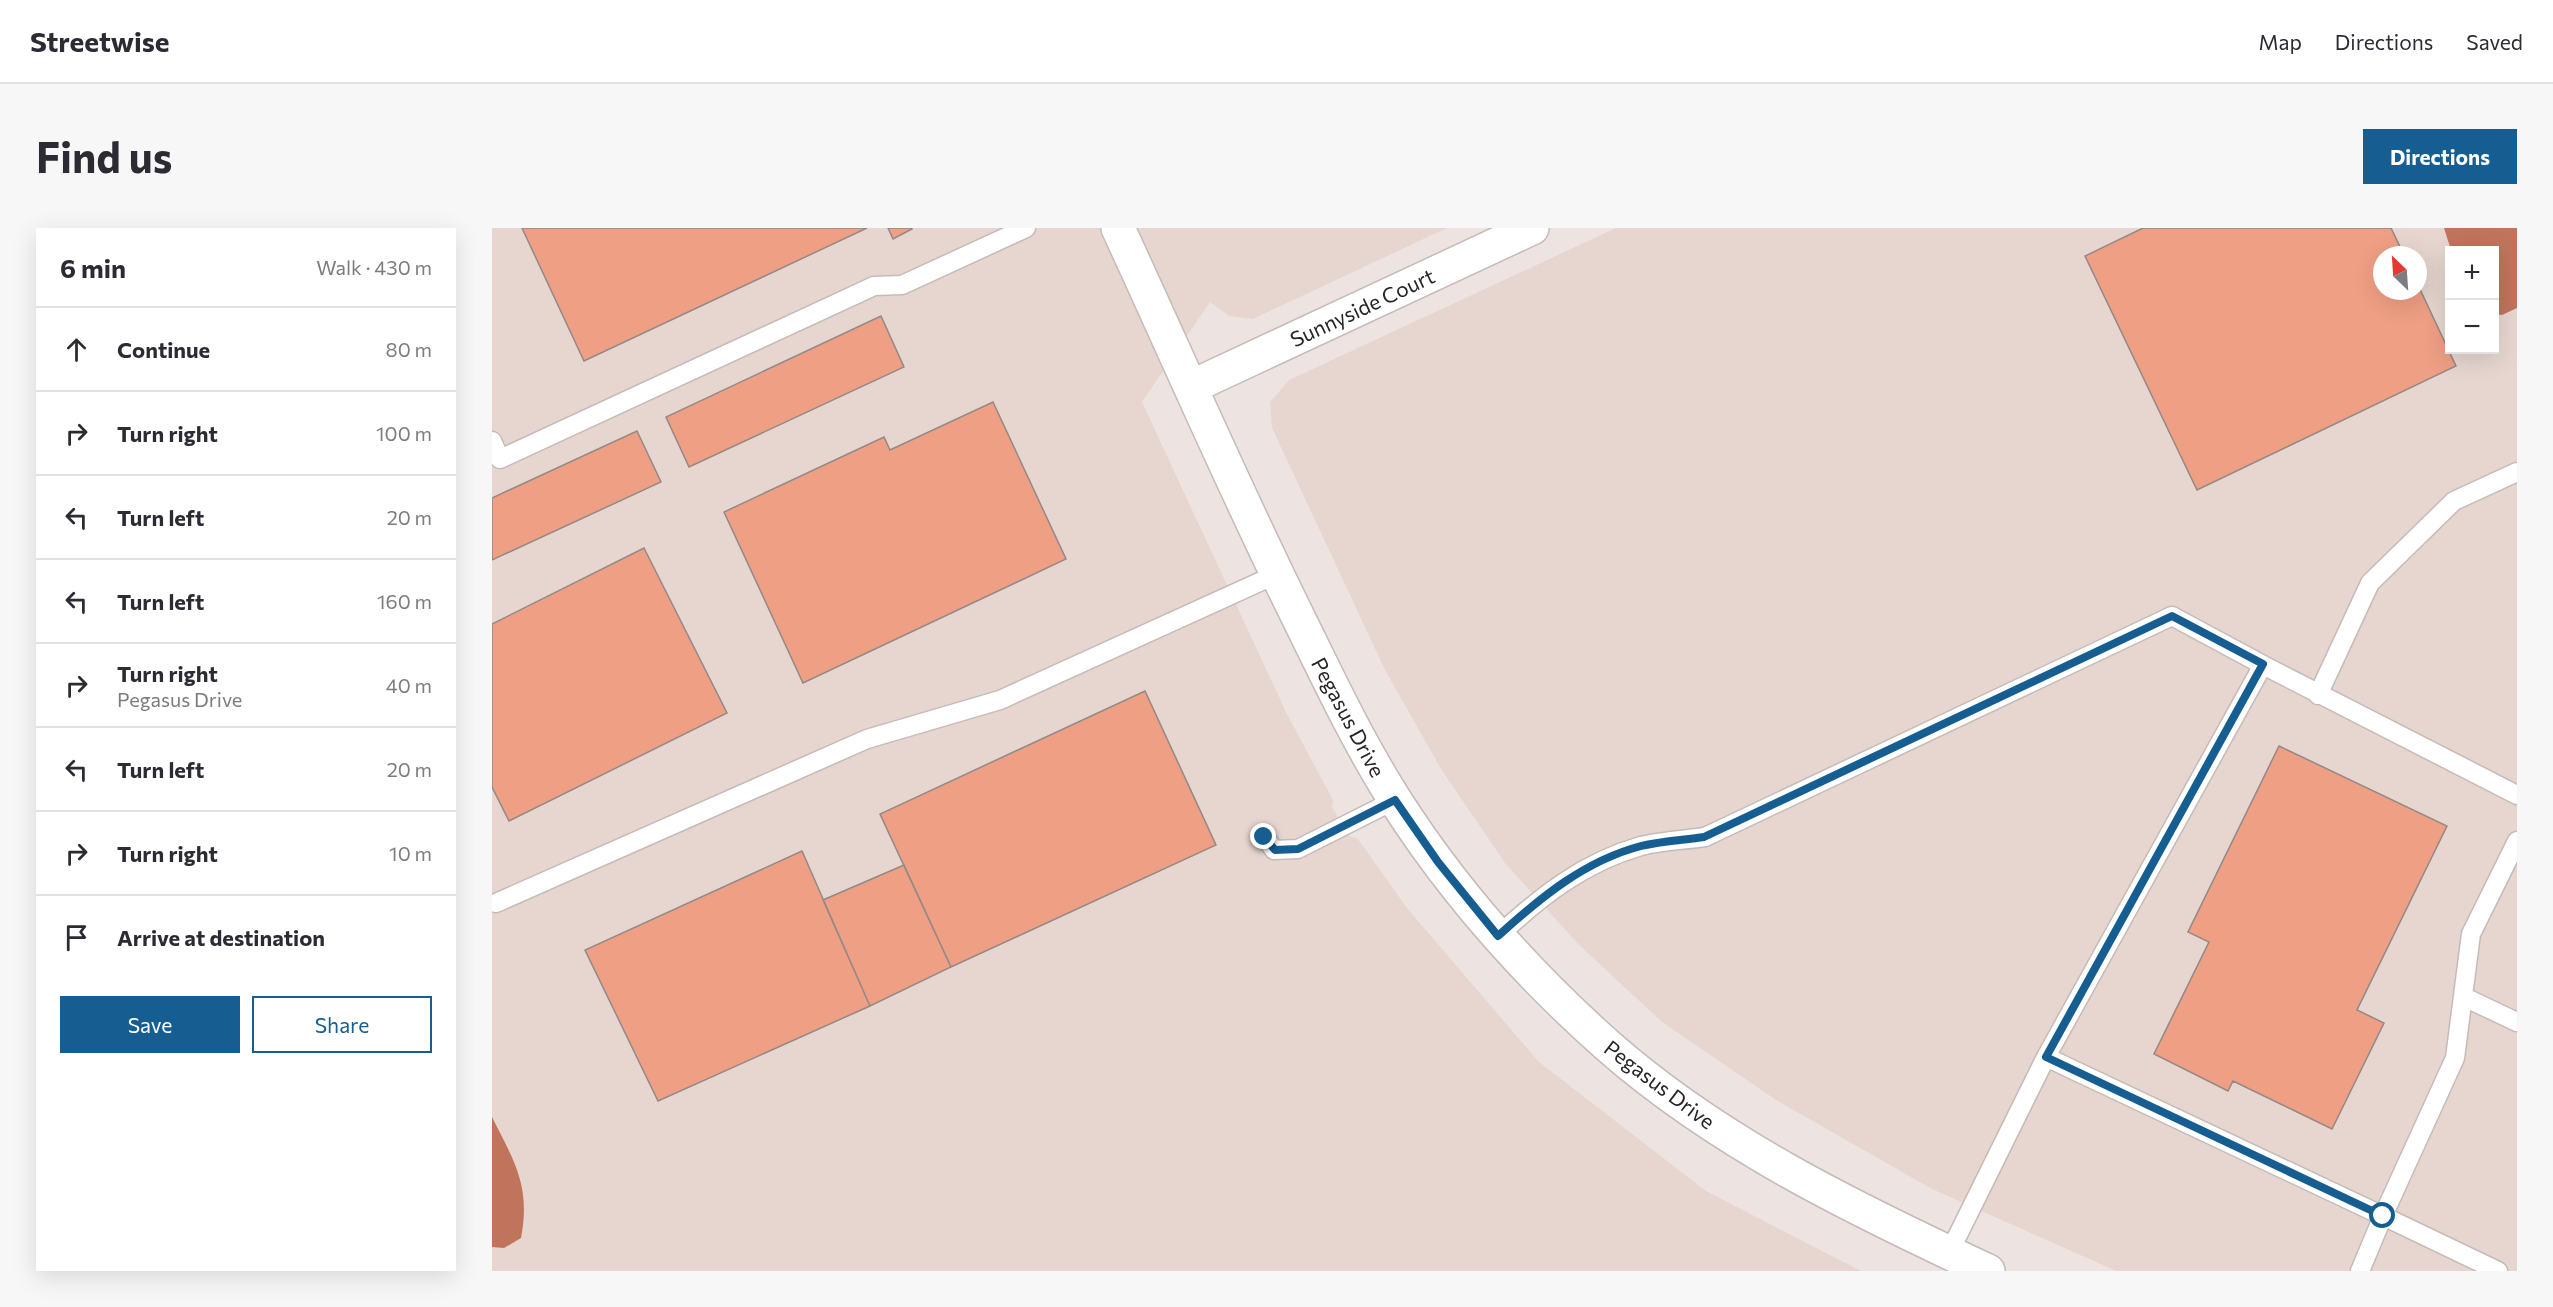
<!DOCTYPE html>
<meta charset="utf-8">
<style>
:root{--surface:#fff;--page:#f7f7f7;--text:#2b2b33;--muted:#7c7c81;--line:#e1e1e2;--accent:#165e92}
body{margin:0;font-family:Commissioner,sans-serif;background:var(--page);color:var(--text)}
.controls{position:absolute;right:18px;top:18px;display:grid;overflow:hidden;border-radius:0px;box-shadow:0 6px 24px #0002}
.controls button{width:54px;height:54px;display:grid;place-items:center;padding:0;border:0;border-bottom:2px solid var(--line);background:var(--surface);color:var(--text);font:30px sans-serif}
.compass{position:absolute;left:1881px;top:18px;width:54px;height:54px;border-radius:50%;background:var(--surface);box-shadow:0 6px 24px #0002;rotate:335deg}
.stop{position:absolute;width:18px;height:18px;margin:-14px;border:4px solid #165e92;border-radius:50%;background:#fff}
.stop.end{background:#165e92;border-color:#fff;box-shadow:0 2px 6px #0008}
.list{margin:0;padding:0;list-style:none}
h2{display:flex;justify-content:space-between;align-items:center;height:78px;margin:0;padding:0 24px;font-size:26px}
h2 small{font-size:20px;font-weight:400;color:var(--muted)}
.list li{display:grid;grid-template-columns:39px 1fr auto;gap:18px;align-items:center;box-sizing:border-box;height:84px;padding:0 24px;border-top:2px solid var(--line)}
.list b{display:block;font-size:22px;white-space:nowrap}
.list p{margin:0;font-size:20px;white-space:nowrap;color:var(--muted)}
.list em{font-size:20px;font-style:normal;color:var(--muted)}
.actions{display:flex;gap:12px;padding:18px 24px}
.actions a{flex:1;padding:14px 0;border:2px solid var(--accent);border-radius:0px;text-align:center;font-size:21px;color:var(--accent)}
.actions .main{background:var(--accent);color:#fff}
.icon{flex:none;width:33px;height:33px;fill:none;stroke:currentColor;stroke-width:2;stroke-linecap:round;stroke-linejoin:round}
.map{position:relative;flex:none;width:2025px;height:1043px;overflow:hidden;border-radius:0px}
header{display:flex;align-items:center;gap:36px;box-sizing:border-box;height:84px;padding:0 30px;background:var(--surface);border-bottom:2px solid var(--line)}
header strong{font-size:28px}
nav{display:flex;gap:33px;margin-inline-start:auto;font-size:21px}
.intro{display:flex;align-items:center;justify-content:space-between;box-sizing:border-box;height:144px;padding:0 36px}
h1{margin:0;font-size:42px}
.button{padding:15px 27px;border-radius:0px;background:var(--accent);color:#fff;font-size:21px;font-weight:700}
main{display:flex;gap:36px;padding:0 36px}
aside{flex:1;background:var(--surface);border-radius:0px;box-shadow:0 6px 24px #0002}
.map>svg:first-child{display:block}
.built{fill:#e7d6d0;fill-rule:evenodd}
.water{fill:#c0745b}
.building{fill:#ee9f84;stroke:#928987;stroke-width:1.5}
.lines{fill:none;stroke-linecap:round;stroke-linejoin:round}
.lane-casing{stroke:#c4bbb8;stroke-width:21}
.street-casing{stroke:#c4bbb8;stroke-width:36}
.secondary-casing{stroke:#c4bbb8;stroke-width:36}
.lane{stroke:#fff;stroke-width:18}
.street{stroke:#fff;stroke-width:33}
.secondary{stroke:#fff;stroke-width:33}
.route{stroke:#165e92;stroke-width:8}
.labels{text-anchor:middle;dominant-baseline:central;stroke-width:5;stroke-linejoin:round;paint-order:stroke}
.street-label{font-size:21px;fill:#272423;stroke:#fff}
</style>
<header>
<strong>Streetwise</strong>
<nav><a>Map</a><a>Directions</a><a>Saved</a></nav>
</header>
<div class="intro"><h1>Find us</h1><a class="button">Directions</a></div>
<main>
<aside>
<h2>6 min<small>Walk · 430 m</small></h2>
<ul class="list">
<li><svg class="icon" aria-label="ahead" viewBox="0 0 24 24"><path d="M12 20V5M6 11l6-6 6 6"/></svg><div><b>Continue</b></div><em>80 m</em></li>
<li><svg class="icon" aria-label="right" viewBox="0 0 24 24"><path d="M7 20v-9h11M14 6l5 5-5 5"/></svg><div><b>Turn right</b></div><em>100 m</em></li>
<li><svg class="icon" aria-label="left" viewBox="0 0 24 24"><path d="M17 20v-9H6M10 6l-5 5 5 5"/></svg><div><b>Turn left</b></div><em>20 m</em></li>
<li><svg class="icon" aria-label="left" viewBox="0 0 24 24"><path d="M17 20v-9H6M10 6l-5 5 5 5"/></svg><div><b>Turn left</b></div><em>160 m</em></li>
<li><svg class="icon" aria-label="right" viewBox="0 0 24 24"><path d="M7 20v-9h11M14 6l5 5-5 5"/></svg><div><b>Turn right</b><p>Pegasus Drive</p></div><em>40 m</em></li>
<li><svg class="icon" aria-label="left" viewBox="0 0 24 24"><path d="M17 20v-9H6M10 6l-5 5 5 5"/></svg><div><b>Turn left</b></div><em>20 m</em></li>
<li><svg class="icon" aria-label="right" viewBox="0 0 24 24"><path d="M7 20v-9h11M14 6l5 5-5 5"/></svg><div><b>Turn right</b></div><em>10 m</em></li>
<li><svg class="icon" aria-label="arrive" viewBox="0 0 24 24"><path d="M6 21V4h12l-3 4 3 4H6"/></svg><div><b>Arrive at destination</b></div></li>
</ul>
<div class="actions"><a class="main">Save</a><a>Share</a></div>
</aside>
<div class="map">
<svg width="2025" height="1043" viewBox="0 0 2025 1043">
<rect width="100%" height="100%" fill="#ede4e1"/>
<path class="built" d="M0,0H955L761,91L737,88L718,74L650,174L795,486L841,572L840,579L857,608L866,611L915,680L1047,834L1214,963L1369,1043H0Z
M1124,0H2025V1043H1624L1440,961L1284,872L1170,794L1086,716L1013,635L949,541L893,442L780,200L778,174L797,152ZM1958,22H2002V122H1958ZM1890,27H1926V63H1890Z"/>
<path class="water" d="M1952,0H2025V80L2010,87L2003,86L2002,22H1959Z
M0,889C22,933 39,958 29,1010L12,1020L0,1019Z"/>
<path class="building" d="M30,0H375L92,133Z
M396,0H419L420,1L401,11Z
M1651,0H1899L1912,27H1890V63H1926V57L1964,138L1705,262L1593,28Z
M389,88L412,139L197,239L174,189Z
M501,174L574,331L311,455L232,284L392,209L398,222Z
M145,203L169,254L0,332V270Z
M152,320L235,485L17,593L0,559V396Z
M653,463L724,617L459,739L388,586Z
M1787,518L1955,598L1865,782L1892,795L1840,901L1741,853L1736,863L1662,826L1717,714L1696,704Z
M310,623L378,778L166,873L93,722Z
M412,637L459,739L378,778L331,672Z"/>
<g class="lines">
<defs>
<path id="lane" d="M0,213L8,231L382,58L410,57L534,0
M1771,437L2025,567
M1826,467L1878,355L1962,273L2025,244
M773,609L782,622L806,621L903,572
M4,675L375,511L508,472L785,346
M1006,708C1048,669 1092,634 1149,618C1169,613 1192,612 1213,609L1680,388L1771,437L1554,829
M1972,769L2025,794
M1457,1025L1554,829L1891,988L1963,830L1979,706L2025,613
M1868,1043L1891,988L2006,1043"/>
<path id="street" d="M699,159L1040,0"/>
<path id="secondary" d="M626,0C686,130 743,262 807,391C837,452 866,514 903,572C961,663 1034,745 1115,817C1226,915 1363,981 1496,1043"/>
</defs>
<use href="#lane" class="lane-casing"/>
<use href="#street" class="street-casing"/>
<use href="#secondary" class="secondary-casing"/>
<use href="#lane" class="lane"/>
<use href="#street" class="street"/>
<use href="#secondary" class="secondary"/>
</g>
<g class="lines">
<path class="route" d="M772,609L783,622L806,621L903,572L946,634L1006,708C1048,670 1092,633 1149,618C1169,613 1192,612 1212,609L1680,388L1771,436L1554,829L1891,988"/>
</g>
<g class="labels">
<g class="street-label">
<text transform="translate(870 79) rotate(-25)">Sunnyside Court</text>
<text transform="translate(857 489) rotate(62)">Pegasus Drive</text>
<text transform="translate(1168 856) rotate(37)">Pegasus Drive</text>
</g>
</g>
</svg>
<div class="controls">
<button>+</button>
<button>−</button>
</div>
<svg class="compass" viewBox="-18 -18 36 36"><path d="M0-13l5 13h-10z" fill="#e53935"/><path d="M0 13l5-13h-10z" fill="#7c7c81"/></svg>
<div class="stop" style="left:1891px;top:988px"></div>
<div class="stop end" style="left:772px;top:609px"></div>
</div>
</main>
